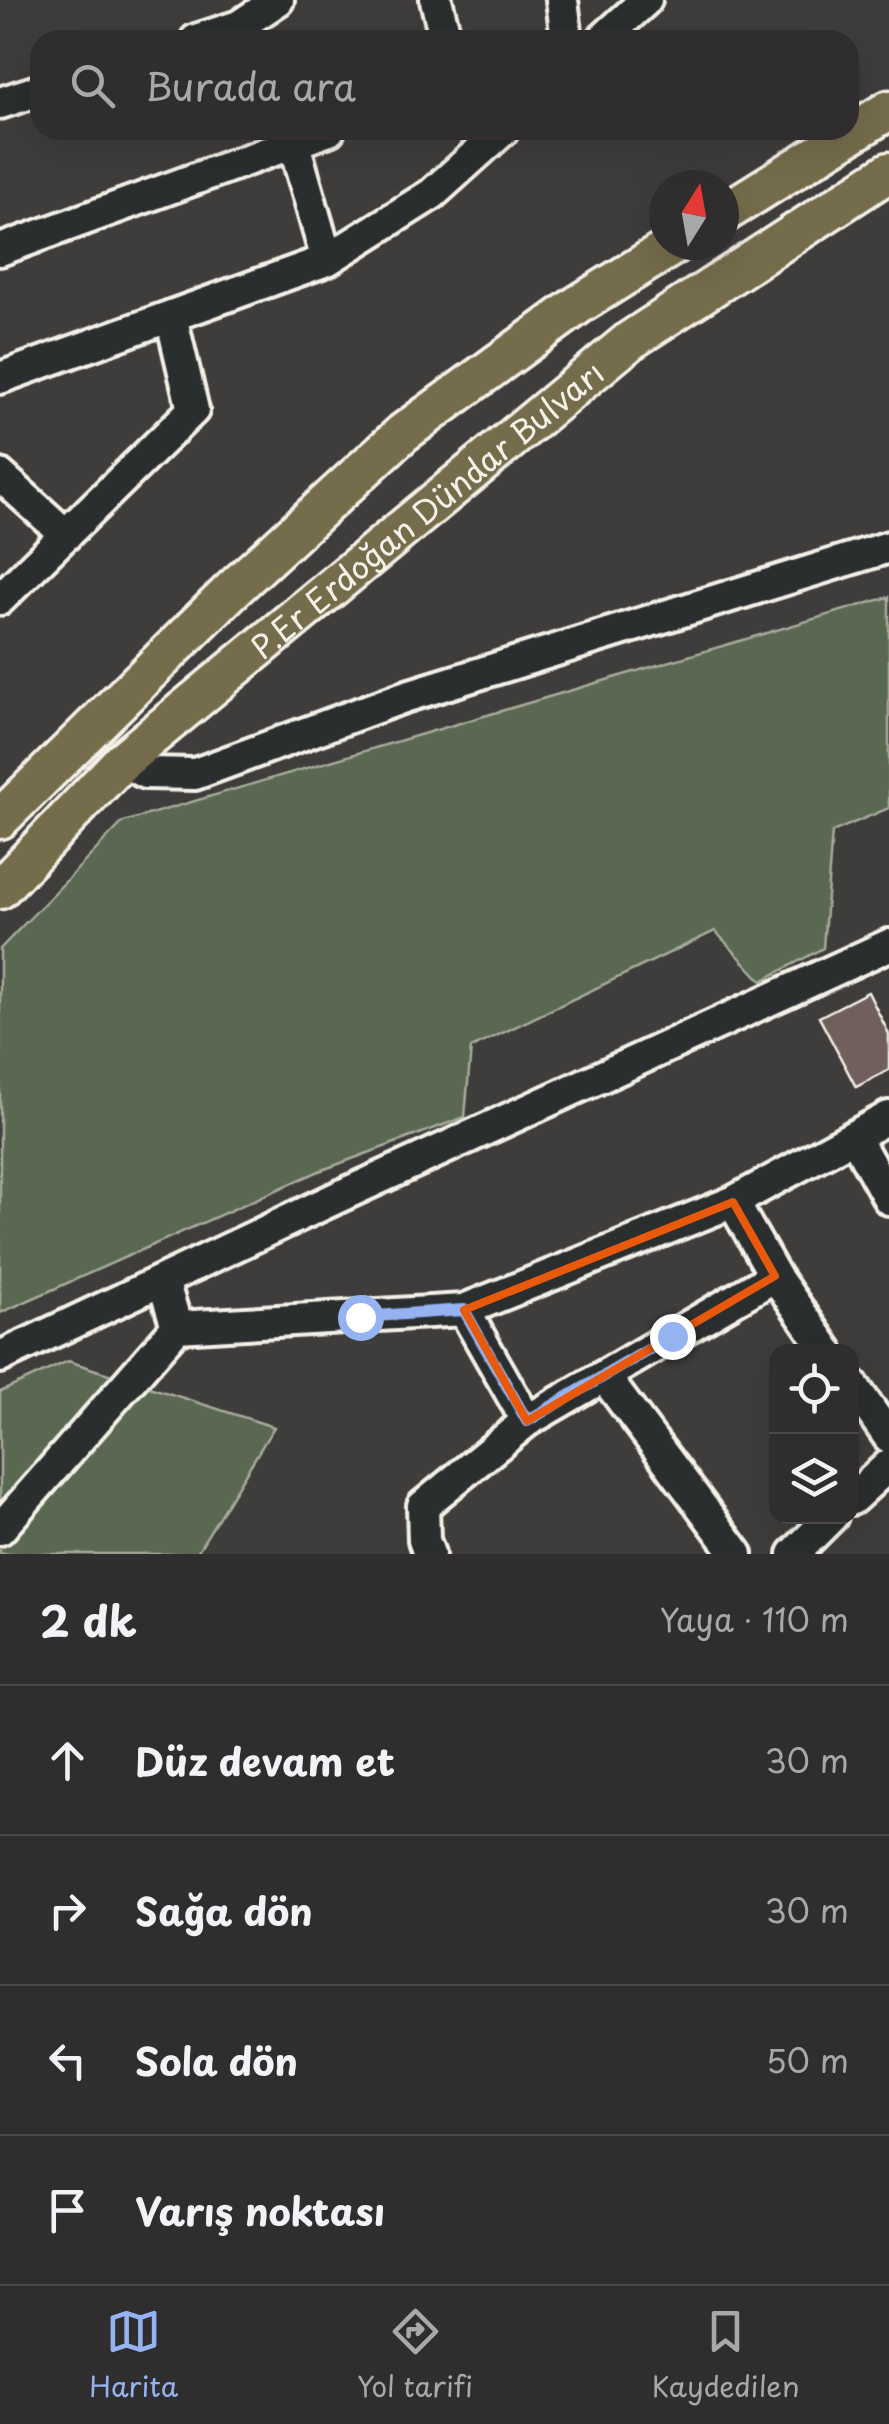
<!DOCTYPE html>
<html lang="tr">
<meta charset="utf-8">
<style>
:root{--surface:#2f2d2d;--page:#3b3939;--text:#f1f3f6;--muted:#a7a8aa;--line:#4a4949;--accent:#95b2f1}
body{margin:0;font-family:"Playpen Sans",sans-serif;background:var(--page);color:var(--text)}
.controls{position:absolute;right:30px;bottom:30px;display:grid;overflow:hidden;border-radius:20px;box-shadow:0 10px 40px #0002}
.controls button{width:90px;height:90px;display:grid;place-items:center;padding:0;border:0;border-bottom:2px solid var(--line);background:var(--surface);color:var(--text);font:50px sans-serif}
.compass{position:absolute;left:649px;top:170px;width:90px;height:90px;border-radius:50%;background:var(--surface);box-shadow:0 10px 40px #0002;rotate:11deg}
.stop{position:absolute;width:30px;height:30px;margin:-22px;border:8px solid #95b2f1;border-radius:50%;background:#fff}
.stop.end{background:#95b2f1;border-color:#fff;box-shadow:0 2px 10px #0008}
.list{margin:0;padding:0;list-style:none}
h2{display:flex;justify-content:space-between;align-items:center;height:130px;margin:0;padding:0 40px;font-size:42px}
h2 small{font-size:32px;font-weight:400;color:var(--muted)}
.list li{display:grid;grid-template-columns:65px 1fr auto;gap:30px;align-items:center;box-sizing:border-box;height:150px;padding:0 40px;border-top:2px solid var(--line)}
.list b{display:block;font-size:38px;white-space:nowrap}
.list em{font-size:32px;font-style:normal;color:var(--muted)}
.icon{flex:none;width:55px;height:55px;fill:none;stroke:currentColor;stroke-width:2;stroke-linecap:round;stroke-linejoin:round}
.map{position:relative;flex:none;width:889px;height:1554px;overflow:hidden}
.search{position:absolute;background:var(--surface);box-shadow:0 10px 40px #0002;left:30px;right:30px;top:30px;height:110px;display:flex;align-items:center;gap:25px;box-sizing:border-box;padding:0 35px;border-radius:30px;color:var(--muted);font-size:38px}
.sheet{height:730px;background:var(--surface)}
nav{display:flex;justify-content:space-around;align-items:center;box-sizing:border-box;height:140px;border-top:2px solid var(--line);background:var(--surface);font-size:28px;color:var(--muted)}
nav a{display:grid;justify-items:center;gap:5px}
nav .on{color:var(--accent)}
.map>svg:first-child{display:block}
.green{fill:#5a6851;stroke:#a7ac9c;stroke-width:2.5}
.building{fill:#715e5c;stroke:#f4f1e8;stroke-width:2.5}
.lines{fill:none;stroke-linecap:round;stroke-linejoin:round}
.minor-casing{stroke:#f4f1e8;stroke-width:38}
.major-casing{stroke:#f4f1e8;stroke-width:45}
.minor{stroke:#2a2d2e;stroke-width:30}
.major{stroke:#746c4b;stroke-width:38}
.route{stroke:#95b2f1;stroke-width:12}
.marked{fill:none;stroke:#e8590c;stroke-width:8;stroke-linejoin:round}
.labels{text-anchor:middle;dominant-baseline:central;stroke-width:8;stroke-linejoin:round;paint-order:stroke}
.street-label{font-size:32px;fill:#f4f1e8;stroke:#2a2d2e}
</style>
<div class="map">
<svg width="889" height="1554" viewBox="0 0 889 1554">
<rect width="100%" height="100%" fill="#3f3c3c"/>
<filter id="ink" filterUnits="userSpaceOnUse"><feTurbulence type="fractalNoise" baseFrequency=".01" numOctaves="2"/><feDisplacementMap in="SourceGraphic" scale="20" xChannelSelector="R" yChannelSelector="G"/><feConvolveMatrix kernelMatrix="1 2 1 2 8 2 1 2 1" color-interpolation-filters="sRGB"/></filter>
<g filter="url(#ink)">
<path class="green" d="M889,597V808L832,832L823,948L762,981L715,931L471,1048L465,1117L317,1172L0,1313V949L123,822Z
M68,1361L274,1427L196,1554H0V1392Z"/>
<path class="building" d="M868,992L889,1034V1070L856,1087L819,1017Z"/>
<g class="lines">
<defs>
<path id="minor" d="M436,0L446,40
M562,0L567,40
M196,40L239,26L278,0
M602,40L646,0
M0,103L40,90
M290,130L327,260
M0,250L329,130
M0,378L171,316
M0,475L66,535
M0,599L193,410L171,316L327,260L432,194L503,130
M122,761L145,773L195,774L404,697L889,547
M854,1136L889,1199
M733,1202L775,1276L828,1352
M464,1310L527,1421
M177,1327L464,1310L733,1202L889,1117
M0,1357L336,1198L889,945
M604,1376L737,1554
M852,1384L889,1437
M852,1499L889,1465
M0,1529L177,1327L163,1281
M429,1554L424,1540L423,1506L527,1421L775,1276
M794,1554L832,1516"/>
<g id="major">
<path d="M724,213L889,110"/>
<path d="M0,819L232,590L403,433L578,305L674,245"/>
<path id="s1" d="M0,889L122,761L631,340L889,172"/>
</g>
</defs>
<use href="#minor" class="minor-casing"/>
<use href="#major" class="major-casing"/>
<use href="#minor" class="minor"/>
<use href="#major" class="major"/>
</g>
</g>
<g class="lines" filter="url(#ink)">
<path class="route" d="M360,1317L464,1310L527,1421L672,1336"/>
</g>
<path class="marked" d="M733,1202L775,1276L527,1421L464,1310Z"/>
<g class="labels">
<g class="street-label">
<text stroke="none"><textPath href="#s1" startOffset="572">P.Er Erdoğan Dündar Bulvarı</textPath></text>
</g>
</g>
</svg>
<div class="controls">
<button><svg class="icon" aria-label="locate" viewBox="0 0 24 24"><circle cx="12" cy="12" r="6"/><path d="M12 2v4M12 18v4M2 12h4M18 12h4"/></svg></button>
<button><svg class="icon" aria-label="layers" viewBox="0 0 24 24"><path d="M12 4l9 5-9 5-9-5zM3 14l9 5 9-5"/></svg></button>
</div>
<svg class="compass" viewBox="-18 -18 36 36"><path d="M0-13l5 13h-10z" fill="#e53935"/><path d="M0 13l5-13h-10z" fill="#a7a8aa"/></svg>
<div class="stop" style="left:360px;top:1317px"></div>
<div class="stop end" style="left:672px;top:1336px"></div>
<div class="search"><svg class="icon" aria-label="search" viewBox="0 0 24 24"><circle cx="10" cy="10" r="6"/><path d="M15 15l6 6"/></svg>Burada ara</div>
</div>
<section class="sheet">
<h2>2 dk<small>Yaya · 110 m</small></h2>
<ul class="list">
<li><svg class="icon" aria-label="ahead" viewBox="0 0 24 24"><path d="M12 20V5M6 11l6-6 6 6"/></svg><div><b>Düz devam et</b></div><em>30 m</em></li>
<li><svg class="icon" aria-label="right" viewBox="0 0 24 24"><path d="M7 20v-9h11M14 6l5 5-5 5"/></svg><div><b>Sağa dön</b></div><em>30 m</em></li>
<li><svg class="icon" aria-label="left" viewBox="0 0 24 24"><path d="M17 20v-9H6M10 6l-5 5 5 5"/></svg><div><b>Sola dön</b></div><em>50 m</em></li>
<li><svg class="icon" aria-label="arrive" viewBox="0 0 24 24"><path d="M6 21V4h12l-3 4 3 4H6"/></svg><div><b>Varış noktası</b></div></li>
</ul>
</section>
<nav>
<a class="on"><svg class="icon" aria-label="map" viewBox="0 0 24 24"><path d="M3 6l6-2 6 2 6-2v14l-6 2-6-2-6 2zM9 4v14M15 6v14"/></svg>Harita</a>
<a><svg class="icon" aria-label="directions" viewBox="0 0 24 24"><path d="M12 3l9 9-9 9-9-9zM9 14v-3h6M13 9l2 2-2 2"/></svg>Yol tarifi</a>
<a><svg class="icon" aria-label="saved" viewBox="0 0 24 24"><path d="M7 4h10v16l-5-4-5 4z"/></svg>Kaydedilen</a>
</nav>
